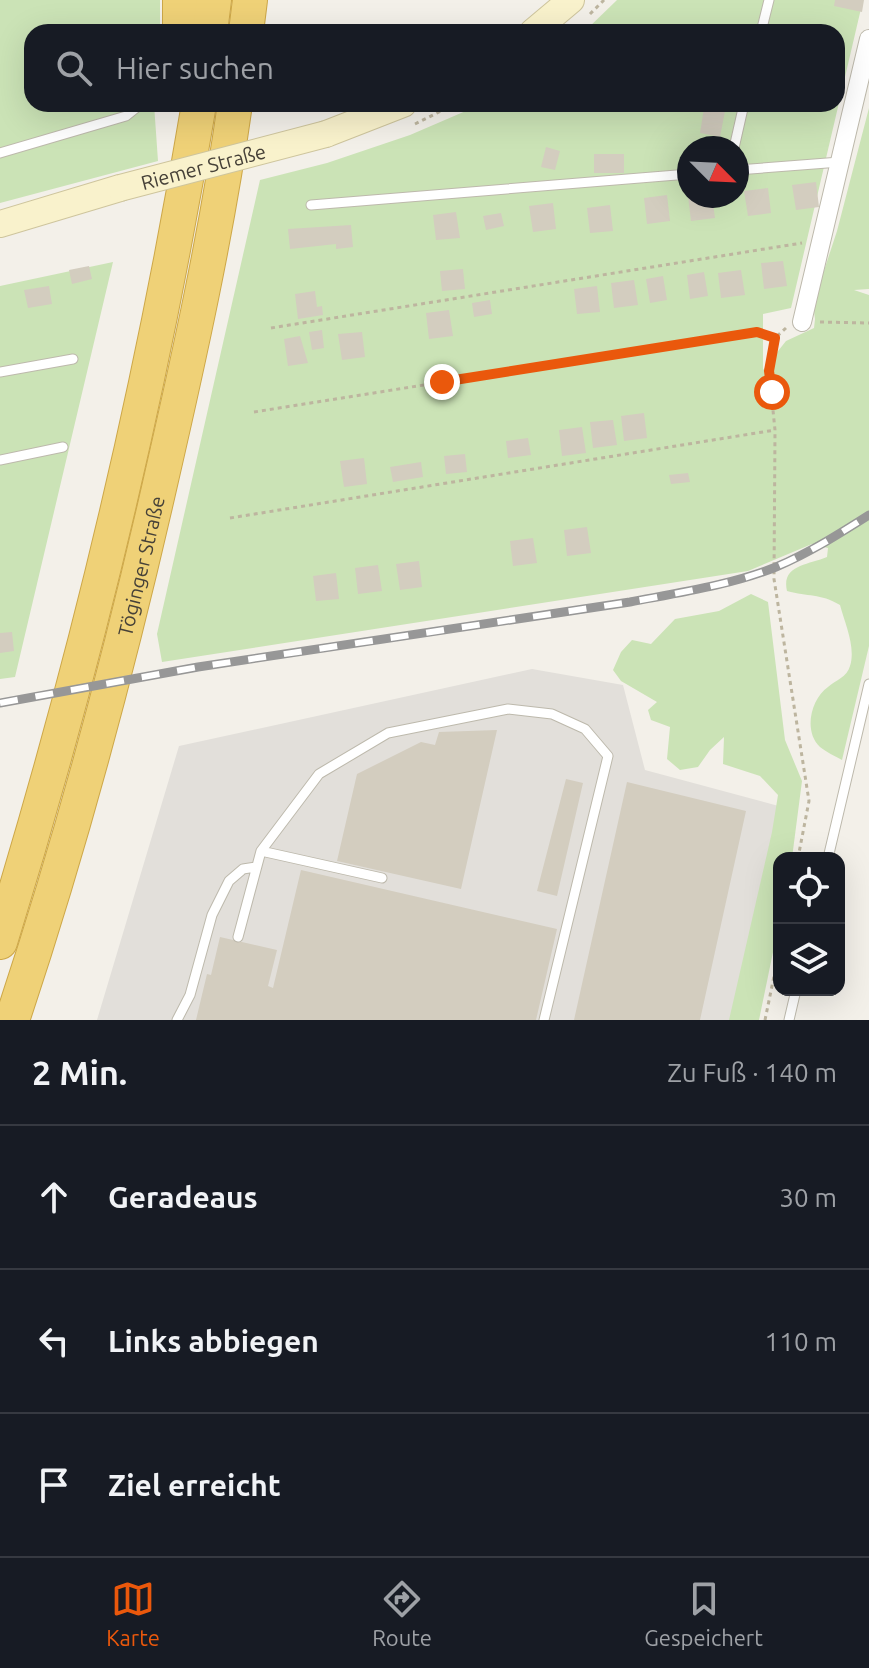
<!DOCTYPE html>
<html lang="de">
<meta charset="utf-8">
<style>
:root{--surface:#171b24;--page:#20242c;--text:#f1f3f6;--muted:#9ea1a6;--line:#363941;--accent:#ea580c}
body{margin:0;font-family:Ubuntu,sans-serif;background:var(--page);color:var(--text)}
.controls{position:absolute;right:24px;bottom:24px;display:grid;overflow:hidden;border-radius:16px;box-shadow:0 8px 32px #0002}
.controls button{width:72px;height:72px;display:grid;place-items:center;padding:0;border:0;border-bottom:2px solid var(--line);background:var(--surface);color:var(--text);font:40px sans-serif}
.compass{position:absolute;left:677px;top:136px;width:72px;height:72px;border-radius:50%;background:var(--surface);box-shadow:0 8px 32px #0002;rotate:114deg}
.stop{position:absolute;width:24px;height:24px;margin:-18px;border:6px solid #ea580c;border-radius:50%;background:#fff}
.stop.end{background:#ea580c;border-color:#fff;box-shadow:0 2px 8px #0008}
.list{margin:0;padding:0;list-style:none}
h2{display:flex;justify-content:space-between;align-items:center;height:104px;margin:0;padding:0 32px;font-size:34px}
h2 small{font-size:26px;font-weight:400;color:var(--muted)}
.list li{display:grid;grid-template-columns:52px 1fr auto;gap:24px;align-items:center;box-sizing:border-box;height:144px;padding:0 32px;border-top:2px solid var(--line)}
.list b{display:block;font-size:30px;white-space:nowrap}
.list em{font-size:26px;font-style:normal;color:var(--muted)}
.icon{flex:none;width:44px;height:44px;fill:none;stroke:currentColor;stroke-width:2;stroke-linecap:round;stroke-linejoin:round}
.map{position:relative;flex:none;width:869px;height:1020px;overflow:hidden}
.search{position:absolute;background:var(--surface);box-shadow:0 8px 32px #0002;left:24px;right:24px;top:24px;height:88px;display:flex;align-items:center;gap:20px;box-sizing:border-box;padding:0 28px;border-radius:24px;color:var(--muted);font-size:30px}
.sheet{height:536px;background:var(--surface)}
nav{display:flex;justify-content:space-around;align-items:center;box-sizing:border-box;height:112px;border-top:2px solid var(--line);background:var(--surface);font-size:22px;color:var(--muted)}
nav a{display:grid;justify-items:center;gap:4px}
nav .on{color:var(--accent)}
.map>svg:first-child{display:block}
.industrial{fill:#e2dfda}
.green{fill:#cbe3b6;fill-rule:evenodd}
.building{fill:#d3cdbf}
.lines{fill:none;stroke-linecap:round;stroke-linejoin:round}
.lane-casing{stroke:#bdb9ac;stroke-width:11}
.street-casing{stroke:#bdb9ac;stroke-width:20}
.secondary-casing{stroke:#cec59d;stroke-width:28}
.highway-casing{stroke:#cda748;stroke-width:36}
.path{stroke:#bdb59f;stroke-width:3;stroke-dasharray:4 4;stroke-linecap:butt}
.lane{stroke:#fff;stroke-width:9}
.street{stroke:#fff;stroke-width:18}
.secondary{stroke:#f9f2cc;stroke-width:26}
.highway{stroke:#efd177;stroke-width:34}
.rail-casing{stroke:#979797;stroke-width:9}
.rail{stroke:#fff;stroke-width:6;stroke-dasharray:18;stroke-linecap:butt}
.secondary-bridge-casing{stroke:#cec59d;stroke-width:28;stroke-linecap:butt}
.secondary-bridge{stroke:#f9f2cc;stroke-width:26}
.route{stroke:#ea580c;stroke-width:10}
.labels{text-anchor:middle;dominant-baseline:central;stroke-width:6;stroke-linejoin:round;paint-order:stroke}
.street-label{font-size:20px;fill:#464138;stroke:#fff}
</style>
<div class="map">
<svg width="869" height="1020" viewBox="0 0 869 1020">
<rect width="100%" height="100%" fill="#f3f0e9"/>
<path class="industrial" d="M532,669L623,685L645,770L786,808L741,1020H97L179,746Z"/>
<path class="green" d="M0,0H160V32H32V104H154L158,161L0,203Z
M617,0H863L791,308L763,314V370L786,341L814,328L815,319L813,304L837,231L869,108V289L854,290L869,295V646L842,760C835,756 826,752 820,747C803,731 811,699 828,687C836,680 847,677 850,666C856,647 845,624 840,605C820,593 808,597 787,591C781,565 808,565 827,557L828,548L812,544L748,571L162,662L157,634L260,180L327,163L410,135L482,104H837V32H584ZM689,148H737V196H689Z
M113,262L15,677L0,679V286Z
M751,594L768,602L785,740L802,781L792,858H779V923L759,1020H729L772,832L778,795L760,776L723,764L724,737L710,750L698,767L680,770L667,759L670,727L651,720L648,710L657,702L621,681L613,670L621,652L632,640L651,644L675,619L719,611Z"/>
<path class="building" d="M835,0H864L862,12L834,6Z
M704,108L725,111L720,137L700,133Z
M546,147L560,151L555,170L541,167Z
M594,154H624V173H594Z
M816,182L819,207L796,210L792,185Z
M768,188L771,213L748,216L744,191Z
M667,195L670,221L647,224L644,198Z
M688,196H712L715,218L691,221Z
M553,203L556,229L533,232L529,206Z
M610,205L613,231L590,233L587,208Z
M456,212L460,238L436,240L433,215Z
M501,213L504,226L486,230L483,216Z
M351,225L353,247L336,249V244L290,249L288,229Z
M783,261L787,286L764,289L761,263Z
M89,266L92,279L72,284L69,270Z
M463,269L465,289L442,291L440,271Z
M741,270L745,295L721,298L718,273Z
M704,272L708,296L690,299L687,275Z
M663,276L667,300L650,303L646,279Z
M634,280L638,305L614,308L611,283Z
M49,286L52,304L28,308L24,290Z
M597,286L600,312L577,314L574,289Z
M315,291L317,307L322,306L323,315L298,319L295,294Z
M490,300L492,314L474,317L472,303Z
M449,310L453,336L429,339L426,313Z
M322,330L324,348L312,350L309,332Z
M362,332L365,357L342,360L338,334Z
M300,336L308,363L288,366L284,339Z
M644,413L647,438L624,441L621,416Z
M613,420L617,445L593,448L590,422Z
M582,427L586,453L562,456L559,430Z
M528,438L531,455L508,458L506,441Z
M465,454L467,472L446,474L444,456Z
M364,458L367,484L344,487L340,461Z
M421,462L423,477L393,482L390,467Z
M688,473L690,482L671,484L669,475Z
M587,527L591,553L567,556L564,530Z
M533,538L537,563L513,566L510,541Z
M419,561L422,587L400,590L396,564Z
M378,565L382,591L358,594L355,568Z
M336,573L339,599L316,601L313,576Z
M12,632L14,651L0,653V633Z
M497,730L461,889L337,861L357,774L421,742L435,745L439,732Z
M566,779L583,783L557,896L537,891Z
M627,782L746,811L700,1020H574Z
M301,870L557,929L536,1020H196L207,974L211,975L220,937L277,950L268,986L273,988Z"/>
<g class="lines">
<defs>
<path id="lane" d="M761,32L769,0
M734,148L744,104
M0,153L126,116L141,104
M737,170L840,162
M311,205L689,174
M0,372L73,359
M0,460L63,447
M828,858L869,684
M382,878L261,851L319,774L388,733L508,709L552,714L585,729L608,756L544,1020
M238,937L261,851
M177,1020L190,995L212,915L229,881L243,869L256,867
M789,1020L796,990"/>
<path id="street" d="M802,322L869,39"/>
<path id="secondary" d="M533,32L571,0
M326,134L403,104
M0,224L120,188"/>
<g id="highway">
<path d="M180,32V0"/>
<path d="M210,32L214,0"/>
<path d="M246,32L250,0"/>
<path d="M0,942C85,667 152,387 199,104"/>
<path id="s1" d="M12,1020C71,844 119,664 160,484C189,358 217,232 235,104"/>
</g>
</defs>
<use href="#lane" class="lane-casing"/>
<use href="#street" class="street-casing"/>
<use href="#secondary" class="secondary-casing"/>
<use href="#highway" class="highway-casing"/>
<path class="path" d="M590,14L604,0
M572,32L579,25
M415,124L455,104
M820,322L869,323
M271,328L802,243
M786,328L775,338L769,371L775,430L774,579L809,801L798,858
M254,412L757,332L775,338
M230,518L775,430
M765,1020L779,952"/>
<use href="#lane" class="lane"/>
<use href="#street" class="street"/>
<use href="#secondary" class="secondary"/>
<use href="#highway" class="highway"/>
<defs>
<path id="rail" d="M0,703L198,667L630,602C677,593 731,585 776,567C809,553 839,534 869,515"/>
</defs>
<use href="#rail" class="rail-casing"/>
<use href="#rail" class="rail"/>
<defs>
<g id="secondary-bridge">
<path id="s2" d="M120,188L326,134"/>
</g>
</defs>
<use href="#secondary-bridge" class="secondary-bridge-casing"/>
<use href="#secondary-bridge" class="secondary-bridge"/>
</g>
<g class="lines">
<path class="route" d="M442,382L757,332L775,338L769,371L772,392"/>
</g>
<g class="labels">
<g class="street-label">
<text stroke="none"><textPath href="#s2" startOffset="86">Riemer Straße</textPath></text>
<text stroke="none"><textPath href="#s1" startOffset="472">Töginger Straße</textPath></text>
</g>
</g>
</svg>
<div class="controls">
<button><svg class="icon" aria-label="locate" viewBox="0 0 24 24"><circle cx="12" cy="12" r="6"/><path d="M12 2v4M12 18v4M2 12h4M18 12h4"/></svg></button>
<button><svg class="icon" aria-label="layers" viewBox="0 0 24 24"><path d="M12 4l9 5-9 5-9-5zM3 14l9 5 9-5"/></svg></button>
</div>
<svg class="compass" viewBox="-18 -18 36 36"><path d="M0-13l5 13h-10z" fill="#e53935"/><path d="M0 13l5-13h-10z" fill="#9ea1a6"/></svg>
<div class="stop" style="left:772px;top:392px"></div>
<div class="stop end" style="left:442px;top:382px"></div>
<div class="search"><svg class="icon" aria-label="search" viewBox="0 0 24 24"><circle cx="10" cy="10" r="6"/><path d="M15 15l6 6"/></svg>Hier suchen</div>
</div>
<section class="sheet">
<h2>2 Min.<small>Zu Fuß · 140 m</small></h2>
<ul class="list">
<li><svg class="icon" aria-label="ahead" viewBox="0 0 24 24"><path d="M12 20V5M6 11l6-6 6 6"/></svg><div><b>Geradeaus</b></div><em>30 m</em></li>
<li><svg class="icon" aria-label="left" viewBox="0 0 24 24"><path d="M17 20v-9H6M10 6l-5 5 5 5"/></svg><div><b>Links abbiegen</b></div><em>110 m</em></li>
<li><svg class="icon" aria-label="arrive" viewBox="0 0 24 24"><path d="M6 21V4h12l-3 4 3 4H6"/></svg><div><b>Ziel erreicht</b></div></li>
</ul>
</section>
<nav>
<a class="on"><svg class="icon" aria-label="map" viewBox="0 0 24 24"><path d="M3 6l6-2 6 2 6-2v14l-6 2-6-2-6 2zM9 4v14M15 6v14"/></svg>Karte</a>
<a><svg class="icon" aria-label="directions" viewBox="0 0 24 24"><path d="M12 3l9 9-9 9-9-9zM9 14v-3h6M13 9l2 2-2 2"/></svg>Route</a>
<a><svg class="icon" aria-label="saved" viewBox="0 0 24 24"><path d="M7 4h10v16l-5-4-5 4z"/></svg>Gespeichert</a>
</nav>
